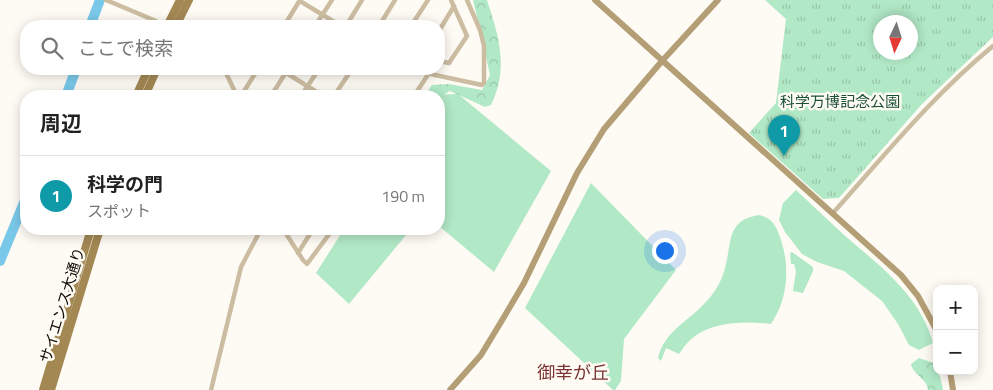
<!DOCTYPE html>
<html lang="ja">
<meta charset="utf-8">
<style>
:root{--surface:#fff;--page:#f6f6f6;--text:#222;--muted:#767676;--line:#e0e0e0;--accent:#b92a2c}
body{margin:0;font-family:"Titillium Web","Noto Sans JP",sans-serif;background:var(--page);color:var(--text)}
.controls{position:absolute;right:15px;bottom:15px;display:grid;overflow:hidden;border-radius:10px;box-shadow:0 2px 12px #0003}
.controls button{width:45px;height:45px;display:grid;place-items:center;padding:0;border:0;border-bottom:1px solid var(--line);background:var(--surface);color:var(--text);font:25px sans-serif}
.compass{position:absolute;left:873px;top:15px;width:45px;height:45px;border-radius:50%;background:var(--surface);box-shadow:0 2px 12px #0003;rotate:184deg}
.you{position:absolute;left:664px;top:250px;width:18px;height:18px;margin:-12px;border:4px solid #fff;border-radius:50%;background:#1a73e8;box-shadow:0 0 0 8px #1a73e833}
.badge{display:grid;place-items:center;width:32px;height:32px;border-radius:50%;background:var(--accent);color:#fff;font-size:16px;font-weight:700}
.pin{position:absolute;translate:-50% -41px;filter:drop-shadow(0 1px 2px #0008)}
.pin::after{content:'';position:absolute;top:26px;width:18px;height:15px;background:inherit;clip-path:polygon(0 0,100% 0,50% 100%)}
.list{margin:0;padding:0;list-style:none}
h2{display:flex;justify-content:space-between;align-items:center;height:65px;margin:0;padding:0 20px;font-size:21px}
h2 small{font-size:16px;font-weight:400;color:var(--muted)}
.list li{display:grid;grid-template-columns:32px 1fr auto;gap:15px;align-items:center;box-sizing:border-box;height:80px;padding:0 20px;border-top:1px solid var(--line)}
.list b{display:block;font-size:19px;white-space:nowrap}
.list p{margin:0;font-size:16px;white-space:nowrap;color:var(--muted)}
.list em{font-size:16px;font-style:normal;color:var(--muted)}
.icon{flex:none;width:28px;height:28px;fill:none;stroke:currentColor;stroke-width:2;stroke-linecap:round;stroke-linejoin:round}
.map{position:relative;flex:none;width:993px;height:390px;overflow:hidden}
.search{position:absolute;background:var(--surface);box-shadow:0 2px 12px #0003;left:20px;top:20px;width:425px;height:55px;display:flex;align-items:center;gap:12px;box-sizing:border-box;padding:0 18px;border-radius:20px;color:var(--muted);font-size:19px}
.panel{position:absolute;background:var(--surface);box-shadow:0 2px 12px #0003;left:20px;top:90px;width:425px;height:145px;border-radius:20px}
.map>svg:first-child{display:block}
.green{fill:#b1e8c6}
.forest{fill:url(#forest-crowns)}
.park{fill:url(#park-tufts);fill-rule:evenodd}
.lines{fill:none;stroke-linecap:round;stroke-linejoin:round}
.river{stroke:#7ac8e9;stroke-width:10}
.street{stroke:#ccbda2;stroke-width:4.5}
.secondary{stroke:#b49e75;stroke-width:6}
.primary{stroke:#a38854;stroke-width:8}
.labels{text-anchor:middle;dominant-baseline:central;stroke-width:5;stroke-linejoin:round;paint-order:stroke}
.park-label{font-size:15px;fill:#1c5035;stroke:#fefbf4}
.street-label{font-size:15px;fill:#110b02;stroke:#fefbf4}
.quarter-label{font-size:18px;fill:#7a3330;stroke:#fefbf4}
</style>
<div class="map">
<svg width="993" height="390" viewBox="0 0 993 390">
<defs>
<pattern id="forest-crowns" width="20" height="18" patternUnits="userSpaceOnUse" patternTransform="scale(1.25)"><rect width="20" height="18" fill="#b1e8c6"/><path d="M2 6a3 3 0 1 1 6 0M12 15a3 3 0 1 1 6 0" fill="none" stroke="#97c6a8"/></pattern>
<pattern id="park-tufts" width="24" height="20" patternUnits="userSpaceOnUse" patternTransform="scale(1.25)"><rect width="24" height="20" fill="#b1e8c6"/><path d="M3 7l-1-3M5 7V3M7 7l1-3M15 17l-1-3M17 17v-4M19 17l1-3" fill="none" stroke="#97c6a8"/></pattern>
</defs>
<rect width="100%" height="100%" fill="#fefbf4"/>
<path class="green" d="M458,94L551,171L494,272L439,226V96H427L428,95Z
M591,183L676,270L624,339L621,381L615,390H613L525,308Z
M796,190C812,205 828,220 844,235C880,266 920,295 933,343L919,350L909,345L898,324L882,301L844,271L817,262L802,254L785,232L779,220L783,203Z
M759,215C773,218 776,226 781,240C790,267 788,299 771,324C747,321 716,321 695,336C688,341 684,347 679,354L666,348L661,361L658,358C664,332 687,322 704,304C714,294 722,281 725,268C732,243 726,220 759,215Z
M344,229H411L349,304L316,273Z
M792,252L813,267V271L803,293L793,291L796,271L794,264H791L790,253Z"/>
<path class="forest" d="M473,0H487C499,37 509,68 491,105L485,107L450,91L439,98V96H424L432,85L449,84L482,90L490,75Z
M919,358L934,363C939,372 941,379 943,390H928C927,378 913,375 911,364Z"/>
<path class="park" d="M765,0H993V37L922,104L839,198L823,199L749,133L776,103L786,19ZM880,22H910V52H880Z"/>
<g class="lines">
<path class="river" d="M90,26L100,0
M66,96L76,69
M0,261L26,198"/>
<path class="street" d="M106,0L156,21L160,26
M300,1L341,26
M284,26L300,0
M315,26L332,0
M346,26L362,0
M379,26L395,0
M411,26L428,0
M439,31L454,6
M439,61L449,63L467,36L451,0
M191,69L196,71H222L226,73L237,96
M280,69L323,96
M407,69L482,85L484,83V46L480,30L467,0
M223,71H235L241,69
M241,96L258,69
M271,96L288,69
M301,96L319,69
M334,96L352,69
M414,96L429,73
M833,213C884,156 933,95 993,46
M283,229L303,260L307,264L333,229
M298,253L313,229
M211,390L241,267L261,229"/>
<path class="secondary" d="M595,0L901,275L918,296L937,331
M950,371L953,390
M450,390L481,355L504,317L524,283L577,173L604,129L662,61L718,0"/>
<path class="primary" d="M167,26L180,0
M176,26L189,0
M136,96L148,69
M145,96L157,69
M43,390L91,229
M51,390L100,229"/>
</g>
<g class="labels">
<g class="park-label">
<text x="840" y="101">科学万博記念公園</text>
</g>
<g class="street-label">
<text transform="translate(62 305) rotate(-73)">サイエンス大通り</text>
</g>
<g class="quarter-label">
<text x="573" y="372">御幸が丘</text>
</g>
</g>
</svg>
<div class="controls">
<button>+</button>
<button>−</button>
</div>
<svg class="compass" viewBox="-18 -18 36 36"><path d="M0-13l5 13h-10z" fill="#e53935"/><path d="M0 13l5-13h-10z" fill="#767676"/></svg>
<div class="you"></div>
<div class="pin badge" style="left:784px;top:156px;background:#0f9aa8">1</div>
<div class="search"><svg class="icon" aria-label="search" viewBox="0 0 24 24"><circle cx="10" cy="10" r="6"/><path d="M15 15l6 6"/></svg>ここで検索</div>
<section class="panel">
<h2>周辺<small></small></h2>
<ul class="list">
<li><span class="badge" style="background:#0f9aa8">1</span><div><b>科学の門</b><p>スポット</p></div><em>190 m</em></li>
</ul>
</section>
</div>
